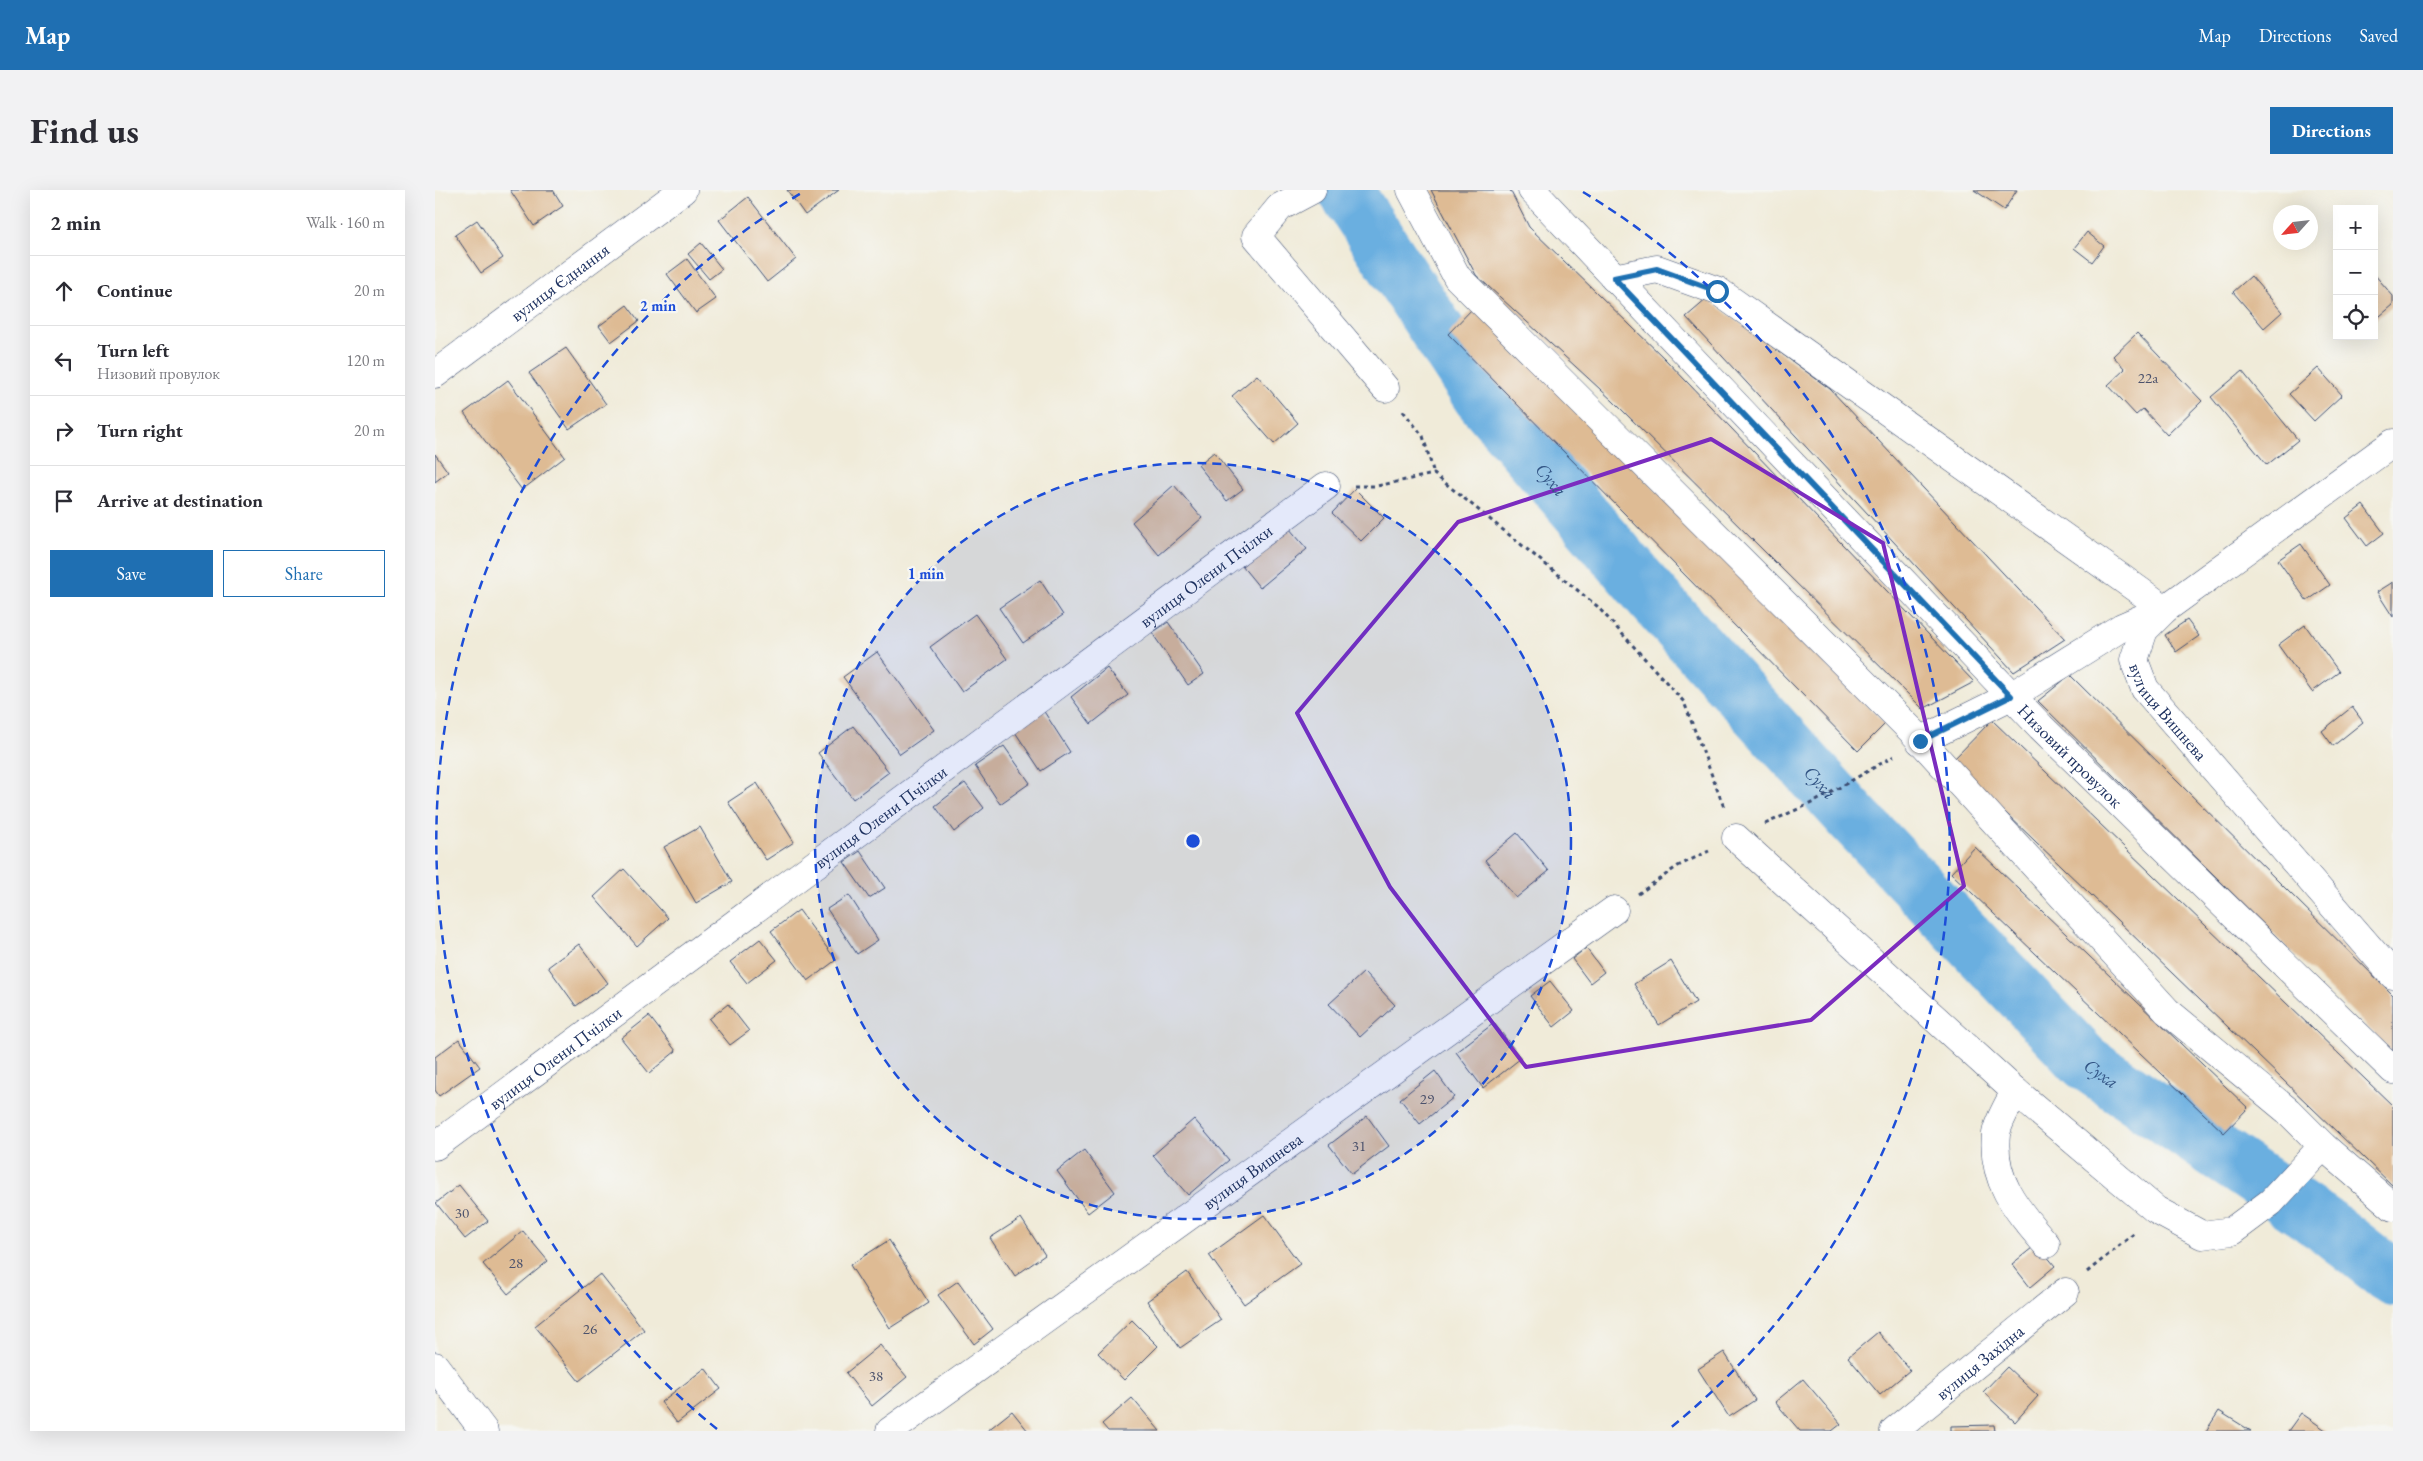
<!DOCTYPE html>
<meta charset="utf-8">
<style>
:root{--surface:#fff;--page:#f2f2f3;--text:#2b2b33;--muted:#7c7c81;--line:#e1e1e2;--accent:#1f6fb2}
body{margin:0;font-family:"EB Garamond",serif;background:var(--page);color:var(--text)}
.controls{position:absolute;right:15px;top:15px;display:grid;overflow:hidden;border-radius:0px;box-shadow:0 5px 20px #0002}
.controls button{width:45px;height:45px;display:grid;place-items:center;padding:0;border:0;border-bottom:1px solid var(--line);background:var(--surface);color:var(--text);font:25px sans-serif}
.compass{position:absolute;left:1838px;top:15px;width:45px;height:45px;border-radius:50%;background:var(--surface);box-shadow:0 5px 20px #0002;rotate:243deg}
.stop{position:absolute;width:15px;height:15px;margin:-11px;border:4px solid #1f6fb2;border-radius:50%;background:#fff}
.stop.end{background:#1f6fb2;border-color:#fff;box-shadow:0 1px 5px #0008}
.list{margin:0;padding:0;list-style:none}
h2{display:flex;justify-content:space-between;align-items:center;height:65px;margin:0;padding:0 20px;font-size:21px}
h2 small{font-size:16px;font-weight:400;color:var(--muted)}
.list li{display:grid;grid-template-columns:32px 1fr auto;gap:15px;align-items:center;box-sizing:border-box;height:70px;padding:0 20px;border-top:1px solid var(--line)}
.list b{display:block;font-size:19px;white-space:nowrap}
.list p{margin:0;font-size:16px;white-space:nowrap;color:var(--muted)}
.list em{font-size:16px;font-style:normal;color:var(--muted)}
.actions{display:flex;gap:10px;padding:15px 20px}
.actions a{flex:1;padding:11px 0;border:1px solid var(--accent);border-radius:0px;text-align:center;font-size:18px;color:var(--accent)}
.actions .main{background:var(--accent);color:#fff}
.icon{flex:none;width:28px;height:28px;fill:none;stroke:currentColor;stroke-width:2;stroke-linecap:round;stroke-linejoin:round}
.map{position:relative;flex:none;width:1958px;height:1241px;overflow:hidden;border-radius:0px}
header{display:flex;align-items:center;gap:30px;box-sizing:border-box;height:70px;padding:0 25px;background:var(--accent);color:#fff}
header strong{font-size:24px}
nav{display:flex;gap:28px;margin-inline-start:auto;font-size:18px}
.intro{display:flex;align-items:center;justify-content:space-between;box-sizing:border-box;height:120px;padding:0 30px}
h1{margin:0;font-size:35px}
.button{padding:12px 22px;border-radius:0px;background:var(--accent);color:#fff;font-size:18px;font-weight:700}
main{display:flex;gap:30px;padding:0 30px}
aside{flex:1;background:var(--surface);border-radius:0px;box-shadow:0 5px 20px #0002}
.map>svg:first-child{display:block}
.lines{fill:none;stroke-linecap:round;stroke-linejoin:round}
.river{stroke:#6aafe0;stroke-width:56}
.building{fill:#debb94}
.minor-casing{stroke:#3b4b70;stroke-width:29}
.path{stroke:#3b4b70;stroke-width:3;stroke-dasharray:4 4;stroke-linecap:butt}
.minor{stroke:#fff;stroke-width:28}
.route{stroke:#1f6fb2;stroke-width:6}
.marked{fill:none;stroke:#7b2cbf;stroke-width:4;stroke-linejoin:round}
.ring{fill:none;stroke:#1d4ed8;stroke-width:2.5;stroke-dasharray:9 6}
.labels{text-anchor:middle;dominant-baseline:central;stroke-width:4.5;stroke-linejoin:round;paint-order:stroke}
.number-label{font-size:15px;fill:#4c526c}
.street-label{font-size:18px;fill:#1b2f5e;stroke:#f6f6f2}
.water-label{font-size:19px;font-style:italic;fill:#335585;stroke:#f6f6f2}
.centre{fill:#1d4ed8;stroke:#f6f6f2;stroke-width:2.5}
.ring-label{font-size:15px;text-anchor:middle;font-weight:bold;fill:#1d4ed8;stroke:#f6f6f2;stroke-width:4.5;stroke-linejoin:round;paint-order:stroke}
</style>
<header>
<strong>Map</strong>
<nav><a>Map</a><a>Directions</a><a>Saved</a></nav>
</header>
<div class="intro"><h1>Find us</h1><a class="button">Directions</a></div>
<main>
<aside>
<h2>2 min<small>Walk · 160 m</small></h2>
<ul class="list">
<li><svg class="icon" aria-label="ahead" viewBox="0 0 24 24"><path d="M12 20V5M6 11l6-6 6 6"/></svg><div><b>Continue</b></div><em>20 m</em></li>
<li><svg class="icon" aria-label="left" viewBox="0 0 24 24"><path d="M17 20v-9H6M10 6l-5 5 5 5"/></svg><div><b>Turn left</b><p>Низовий провулок</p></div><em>120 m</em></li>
<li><svg class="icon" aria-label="right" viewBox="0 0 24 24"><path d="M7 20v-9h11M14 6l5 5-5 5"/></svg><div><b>Turn right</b></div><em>20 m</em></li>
<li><svg class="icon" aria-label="arrive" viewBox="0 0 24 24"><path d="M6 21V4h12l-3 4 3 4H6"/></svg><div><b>Arrive at destination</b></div></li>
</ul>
<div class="actions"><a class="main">Save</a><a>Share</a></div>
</aside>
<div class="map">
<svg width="1958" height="1241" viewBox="0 0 1958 1241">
<rect width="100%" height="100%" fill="#f6f6f2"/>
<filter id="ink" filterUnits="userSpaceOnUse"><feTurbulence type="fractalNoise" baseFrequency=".02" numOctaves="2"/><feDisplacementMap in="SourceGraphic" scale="10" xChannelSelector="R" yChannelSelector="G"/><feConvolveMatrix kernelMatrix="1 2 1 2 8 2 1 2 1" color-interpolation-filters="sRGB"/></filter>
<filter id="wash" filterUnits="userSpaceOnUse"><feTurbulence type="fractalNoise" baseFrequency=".0096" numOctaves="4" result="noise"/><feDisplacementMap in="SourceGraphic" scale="20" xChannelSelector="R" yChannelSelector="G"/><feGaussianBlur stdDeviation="1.12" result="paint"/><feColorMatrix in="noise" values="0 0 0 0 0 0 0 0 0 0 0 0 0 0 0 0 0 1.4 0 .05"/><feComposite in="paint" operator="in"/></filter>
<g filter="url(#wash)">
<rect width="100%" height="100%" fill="#f0ebd9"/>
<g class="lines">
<path class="river" id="s1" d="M910,0L1045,206L1220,410L1419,629L1650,872L1893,1037L1958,1088"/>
</g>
<g id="blocks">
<path class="building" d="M75,0H118L128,16L99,36Z
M352,0H404L370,25Z
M996,0H1075L1094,37L1230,169L1539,492L1488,519L1178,211L1041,85Z
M1539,0H1582L1569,20Z
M313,7L361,69L332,92L284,30Z
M42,30L68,68L46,83L20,45Z
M1652,42L1669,56L1657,72L1639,58Z
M266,53L287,79L274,89L253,64Z
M252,69L281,109L261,123L232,84Z
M1939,84L1958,106V115L1939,131Z
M1816,86L1847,122L1829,138L1798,102Z
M1272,109L1395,199L1630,449L1579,482L1251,127Z
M192,115L204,131L176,152L164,136Z
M1040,116L1450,534L1423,561L1013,144Z
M1702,143L1767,211L1732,245L1708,219L1701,225L1673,195L1690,179L1678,166Z
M131,158L171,214L134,239L94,183Z
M1883,178L1907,205L1879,231L1854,204Z
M1807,181L1863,250L1832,275L1776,207Z
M822,185L863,233L839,254L797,206Z
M73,190L130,267L87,300L29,223Z
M779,262L808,299L792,311L763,275Z
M0,264L13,282L0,292Z
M739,295L767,328L724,365L697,332Z
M920,299L949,328L926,351L897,323Z
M1928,315L1949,343L1932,356L1911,328Z
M854,338L872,359L825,398L807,376Z
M1866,354L1895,395L1872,411L1843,370Z
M605,390L628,425L588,453L564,418Z
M1958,392V427L1942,402Z
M540,424L572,469L527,502L495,457Z
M1752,430L1764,446L1741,462L1730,445Z
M733,432L769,484L753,495L717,443Z
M1870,435L1904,482L1877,502L1843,455Z
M442,462L499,540L465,564L408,487Z
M672,478L693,505L656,534L636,507Z
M1635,485L1958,805V862L1603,511Z
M1917,517L1928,532L1898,556L1887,541Z
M608,520L635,562L606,581L578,539Z
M1557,530L1958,916V996L1517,571Z
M418,536L454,582L418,609L383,563Z
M569,556L595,593L565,614L540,576Z
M322,593L359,652L331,670L293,612Z
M530,593L549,618L519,642L500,616Z
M265,637L297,692L261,713L229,657Z
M1082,643L1114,681L1081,708L1050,670Z
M1540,657L1813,918L1789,943L1516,683Z
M425,661L450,698L434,708L409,672Z
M189,679L233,728L202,756L159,707Z
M414,705L443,750L422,764L392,719Z
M364,720L401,770L373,791L336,741Z
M325,749L342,770L312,793L295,772Z
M144,754L173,793L141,816L113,777Z
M1151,758L1169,782L1155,793L1137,769Z
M1236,771L1261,812L1224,835L1199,794Z
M929,782L960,815L925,847L894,814Z
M1115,791L1139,821L1119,837L1095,806Z
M293,814L314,841L295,855L274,829Z
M214,826L241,861L214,883L186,848Z
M1059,833L1086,868L1048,898L1021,862Z
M24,849L45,877L4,906L0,900V867Z
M1000,881L1019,907L985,934L965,909Z
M932,926L954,956L917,984L894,955Z
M759,929L794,970L753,1005L718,965Z
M649,960L680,1002L653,1023L622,981Z
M24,995L53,1031L30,1049L1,1013Z
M829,1025L865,1074L809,1114L774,1065Z
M586,1028L610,1065L580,1086L555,1048Z
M88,1041L113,1071L73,1104L48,1074Z
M454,1050L494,1113L455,1138L415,1075Z
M1602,1054L1620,1076L1595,1097L1577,1074Z
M752,1082L786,1130L745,1158L712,1111Z
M165,1084L209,1140L144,1191L100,1136Z
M523,1091L558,1139L539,1154L503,1105Z
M697,1130L723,1156L689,1190L663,1163Z
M1443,1142L1475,1180L1445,1205L1413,1167Z
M445,1155L472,1187L437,1216L411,1183Z
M1289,1162L1320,1210L1294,1227L1263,1179Z
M1572,1177L1603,1206L1580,1232L1548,1202Z
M270,1178L286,1199L242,1233L226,1212Z
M1368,1189L1406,1234L1397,1241H1365L1340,1212Z
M697,1208L725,1241H673L667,1234Z
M577,1221L593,1241H552Z
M1784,1221L1816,1241H1771Z
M1866,1223L1892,1241H1853Z
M1559,1235L1560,1241H1516V1236Z"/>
</g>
</g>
<g filter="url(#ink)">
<use href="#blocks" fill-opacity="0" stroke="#3b4b70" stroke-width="1"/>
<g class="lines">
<defs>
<g id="minor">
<path d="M877,0L845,17L821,46L950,198"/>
<path d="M976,0L1022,87L1477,541L1732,821L1853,921L1888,956L1958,1017"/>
<path id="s2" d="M1097,0L1606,537L1958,880"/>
<path d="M1179,88L1222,79L1283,101L1730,419"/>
<path id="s3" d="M0,184L248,0"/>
<path id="s4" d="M1958,253L1730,419L1709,440L1699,470L1710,499L1958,785"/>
<path d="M1485,551L1576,506L1687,437L1724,421"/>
<path d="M1301,648L1580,901L1721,1020L1767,1045L1797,1041L1836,1012L1888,956"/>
<path d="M1580,901C1574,914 1563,931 1561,944C1556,992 1583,1021 1611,1054"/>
<path id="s5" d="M0,956L891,296"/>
<path d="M0,1176L49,1241"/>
<path id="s6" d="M455,1241L1179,720"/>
<path id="s7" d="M1459,1241L1630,1102"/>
</g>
</defs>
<use href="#minor" class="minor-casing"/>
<path class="path" d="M968,221L988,246L999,284
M919,296H942L999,284L1162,416L1249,512L1290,620
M1330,634L1381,611L1459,566
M1203,704L1243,676L1274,661
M1652,1082L1701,1042"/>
<use href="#minor" class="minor"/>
</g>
</g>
<g class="lines" filter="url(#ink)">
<path class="route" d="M1282,101L1222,79L1179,88L1576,506L1485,551"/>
</g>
<path class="marked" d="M1276,249L1448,353L1529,696L1376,830L1091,877L955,697L862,523L1023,332Z"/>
<circle cx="758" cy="651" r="378" fill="#1d4ed8" fill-opacity=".12"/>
<g class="ring">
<circle cx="758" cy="651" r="378"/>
<path d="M282 1239A757 757 0 0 1 368 2M1148 2A757 757 0 0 1 1234 1239"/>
</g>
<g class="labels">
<g class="number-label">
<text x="1713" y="187">22а</text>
<text x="992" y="908">29</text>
<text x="924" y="955">31</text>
<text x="27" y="1022">30</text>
<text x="81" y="1072">28</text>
<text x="155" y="1138">26</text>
<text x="441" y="1185">38</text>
</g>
<g class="street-label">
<text stroke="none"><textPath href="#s3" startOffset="155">вулиця Єднання</textPath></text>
<text stroke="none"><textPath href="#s5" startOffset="959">вулиця Олени Пчілки</textPath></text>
<text stroke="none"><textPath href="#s4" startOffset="406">вулиця Вишнева</textPath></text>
<text stroke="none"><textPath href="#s2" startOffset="781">Низовий провулок</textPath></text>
<text stroke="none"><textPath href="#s5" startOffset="554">вулиця Олени Пчілки</textPath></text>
<text stroke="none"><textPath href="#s5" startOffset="149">вулиця Олени Пчілки</textPath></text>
<text stroke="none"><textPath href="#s6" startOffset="446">вулиця Вишнева</textPath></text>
<text stroke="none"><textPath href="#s7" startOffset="110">вулиця Західна</textPath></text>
</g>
<g class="water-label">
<text stroke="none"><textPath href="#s1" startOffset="356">Суха</textPath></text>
<text stroke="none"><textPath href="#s1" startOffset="761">Суха</textPath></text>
<text stroke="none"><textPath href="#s1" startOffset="1166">Суха</textPath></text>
</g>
</g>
<circle cx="758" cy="651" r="8" class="centre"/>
<g class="ring-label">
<text x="223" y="121">2 min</text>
<text x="491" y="389">1 min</text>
</g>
</svg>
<div class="controls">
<button>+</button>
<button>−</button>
<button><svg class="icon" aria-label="locate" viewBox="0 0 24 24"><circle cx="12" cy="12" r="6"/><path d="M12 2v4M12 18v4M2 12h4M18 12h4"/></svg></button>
</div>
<svg class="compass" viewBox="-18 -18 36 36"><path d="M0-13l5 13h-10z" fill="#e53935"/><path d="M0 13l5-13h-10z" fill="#7c7c81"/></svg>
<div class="stop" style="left:1282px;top:101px"></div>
<div class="stop end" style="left:1485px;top:551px"></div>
</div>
</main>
